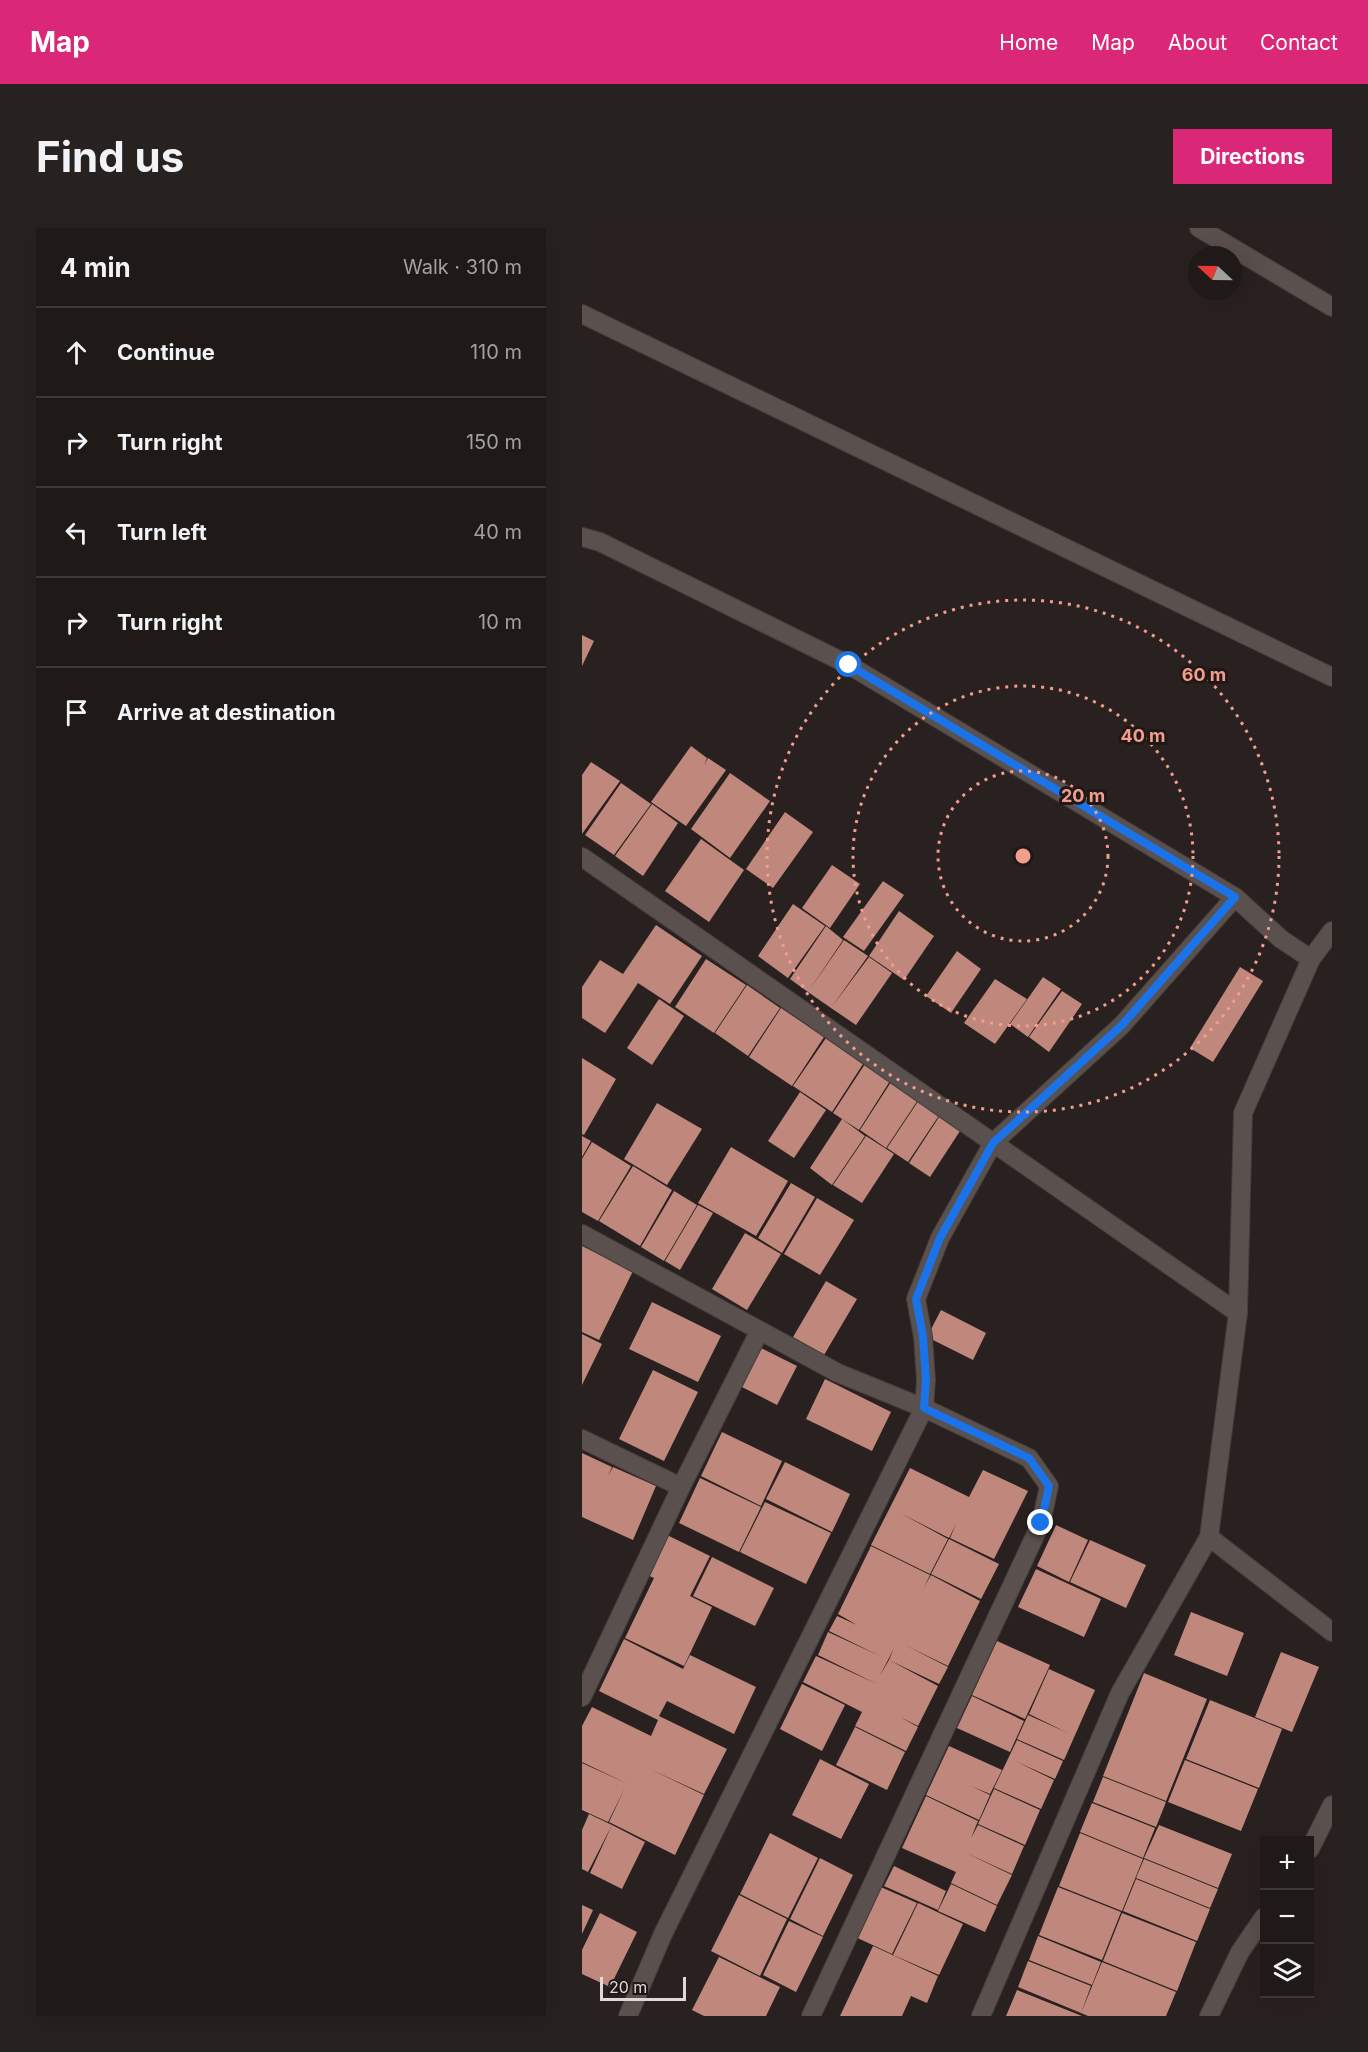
<!DOCTYPE html>
<meta charset="utf-8">
<style>
:root{--surface:#1f1917;--page:#272220;--text:#f1f3f6;--muted:#a1a0a1;--line:#3c3836;--accent:#db2777}
body{margin:0;font-family:Inter,sans-serif;background:var(--page);color:var(--text)}
.controls{position:absolute;right:18px;bottom:18px;display:grid;overflow:hidden;border-radius:0px;box-shadow:0 6px 24px #0002}
.controls button{width:54px;height:54px;display:grid;place-items:center;padding:0;border:0;border-bottom:2px solid var(--line);background:var(--surface);color:var(--text);font:30px sans-serif}
.compass{position:absolute;left:606px;top:18px;width:54px;height:54px;border-radius:50%;background:var(--surface);box-shadow:0 6px 24px #0002;rotate:292deg}
.scale{position:absolute;left:18px;bottom:15px;width:86px;box-sizing:border-box;padding-left:6px;border:3px solid #ded9d7;border-top:0;font-size:16px;line-height:21px;white-space:nowrap;color:#ded9d7;-webkit-text-stroke:4px #201816;paint-order:stroke}
.stop{position:absolute;width:18px;height:18px;margin:-14px;border:4px solid #1a73e8;border-radius:50%;background:#fff}
.stop.end{background:#1a73e8;border-color:#fff;box-shadow:0 2px 6px #0008}
.list{margin:0;padding:0;list-style:none}
h2{display:flex;justify-content:space-between;align-items:center;height:78px;margin:0;padding:0 24px;font-size:26px}
h2 small{font-size:20px;font-weight:400;color:var(--muted)}
.list li{display:grid;grid-template-columns:39px 1fr auto;gap:18px;align-items:center;box-sizing:border-box;height:90px;padding:0 24px;border-top:2px solid var(--line)}
.list b{display:block;font-size:22px;white-space:nowrap}
.list em{font-size:20px;font-style:normal;color:var(--muted)}
.icon{flex:none;width:33px;height:33px;fill:none;stroke:currentColor;stroke-width:2;stroke-linecap:round;stroke-linejoin:round}
.map{position:relative;flex:none;width:750px;height:1788px;overflow:hidden;border-radius:0px}
header{display:flex;align-items:center;gap:36px;box-sizing:border-box;height:84px;padding:0 30px;background:var(--accent);color:#fff}
header strong{font-size:28px}
nav{display:flex;gap:33px;margin-inline-start:auto;font-size:21px}
.intro{display:flex;align-items:center;justify-content:space-between;box-sizing:border-box;height:144px;padding:0 36px}
h1{margin:0;font-size:42px}
.button{padding:15px 27px;border-radius:0px;background:var(--accent);color:#fff;font-size:21px;font-weight:700}
main{display:flex;gap:36px;padding:0 36px}
aside{flex:1;background:var(--surface);border-radius:0px;box-shadow:0 6px 24px #0002}
.map>svg:first-child{display:block}
.building{fill:#c0887d}
.lines{fill:none;stroke-linecap:round;stroke-linejoin:round}
.street-casing{stroke:#433c3a;stroke-width:20}
.street{stroke:#5a504e;stroke-width:18}
.route{stroke:#1a73e8;stroke-width:8}
.ring{fill:none;stroke:#f49d8c;stroke-width:3;stroke-dasharray:3 6}
.centre{fill:#f49d8c;stroke:#201816;stroke-width:3}
.ring-label{font-size:18px;text-anchor:middle;font-weight:bold;fill:#f49d8c;stroke:#201816;stroke-width:6;stroke-linejoin:round;paint-order:stroke}
</style>
<header>
<strong>Map</strong>
<nav><a>Home</a><a>Map</a><a>About</a><a>Contact</a></nav>
</header>
<div class="intro"><h1>Find us</h1><a class="button">Directions</a></div>
<main>
<aside>
<h2>4 min<small>Walk · 310 m</small></h2>
<ul class="list">
<li><svg class="icon" aria-label="ahead" viewBox="0 0 24 24"><path d="M12 20V5M6 11l6-6 6 6"/></svg><div><b>Continue</b></div><em>110 m</em></li>
<li><svg class="icon" aria-label="right" viewBox="0 0 24 24"><path d="M7 20v-9h11M14 6l5 5-5 5"/></svg><div><b>Turn right</b></div><em>150 m</em></li>
<li><svg class="icon" aria-label="left" viewBox="0 0 24 24"><path d="M17 20v-9H6M10 6l-5 5 5 5"/></svg><div><b>Turn left</b></div><em>40 m</em></li>
<li><svg class="icon" aria-label="right" viewBox="0 0 24 24"><path d="M7 20v-9h11M14 6l5 5-5 5"/></svg><div><b>Turn right</b></div><em>10 m</em></li>
<li><svg class="icon" aria-label="arrive" viewBox="0 0 24 24"><path d="M6 21V4h12l-3 4 3 4H6"/></svg><div><b>Arrive at destination</b></div></li>
</ul>
</aside>
<div class="map">
<svg width="750" height="1788" viewBox="0 0 750 1788">
<rect width="100%" height="100%" fill="#29211f"/>
<path class="building" d="M0,407L12,413L0,438Z
M109,518L125,530L122,537L126,530L144,542L104,598L69,574Z
M9,534L38,553L0,606V547Z
M148,545L188,573L148,630L109,601Z
M39,555L69,576L32,627L3,607Z
M70,576L96,595L61,648L33,628Z
M203,584L231,604L191,660L164,641Z
M119,611L162,642L127,694L83,663Z
M250,637L278,656L248,700L220,680Z
M301,653L322,667L282,723L261,709Z
M211,676L243,698L206,750L176,728Z
M317,683L352,708L322,752L287,728Z
M74,697L120,728L88,776L56,755L23,805L0,790V759L18,732L41,746Z
M244,698L261,712L226,764L208,751Z
M262,712L286,728L249,780L226,764Z
M375,723L399,741L369,785L344,768Z
M287,729L310,745L274,797L249,780Z
M124,731L164,757L132,805L93,779Z
M658,739L681,753L631,834L608,820Z
M461,749L479,761L446,809L428,796Z
M413,751L445,771L413,816L382,795Z
M165,757L198,780L166,828L133,805Z
M480,763L500,776L467,824L447,809Z
M77,771L102,788L70,837L45,820Z
M199,780L242,809L210,858L167,829Z
M244,810L281,836L250,884L211,858Z
M0,830L34,851L2,907L0,906Z
M283,836L308,853L277,902L251,885Z
M309,854L336,872L304,920L278,902Z
M218,864L244,882L212,930L186,913Z
M337,872L358,886L326,934L305,920Z
M75,875L120,901L85,957L42,931Z
M359,886L380,900L348,949L327,935Z
M260,891L283,908L250,957L228,940Z
M0,908L9,913L0,929Z
M284,908L312,926L280,975L251,957Z
M10,914L49,938L16,993L0,984V931Z
M149,919L206,953L174,1008L116,975Z
M51,938L90,962L58,1018L17,993Z
M209,955L233,969L200,1025L176,1010Z
M92,963L115,977L82,1033L59,1019Z
M235,970L272,992L238,1047L202,1026Z
M116,977L131,985L98,1042L83,1033Z
M163,1005L199,1026L165,1082L130,1061Z
M0,1018L51,1043L17,1112L0,1104Z
M244,1053L275,1071L242,1127L211,1109Z
M70,1074L139,1108L116,1154L47,1121Z
M359,1082L404,1105L391,1132L345,1109Z
M0,1106L20,1116L0,1157Z
M175,1118L215,1138L195,1177L156,1157Z
M71,1142L116,1164L82,1233L37,1211Z
M243,1151L309,1184L290,1223L224,1191Z
M140,1204L200,1233L179,1278L119,1248Z
M0,1225L30,1239L26,1248L31,1239L74,1258L51,1312L0,1289Z
M203,1234L268,1266L250,1304L184,1271Z
M328,1240L387,1269L401,1242L446,1263L412,1331L368,1310L374,1296L367,1310L318,1285L366,1311L348,1346L289,1317Z
M118,1250L179,1279L157,1324L97,1295Z
M183,1274L249,1305L224,1356L158,1324Z
M474,1297L506,1312L487,1354L455,1338Z
M85,1307L128,1328L108,1368L130,1379L102,1438L43,1410L72,1350L65,1347Z
M367,1311L417,1336L399,1371L349,1346Z
M508,1312L564,1337L544,1380L488,1354Z
M289,1318L348,1347L342,1359L349,1347L398,1373L366,1438L323,1417L366,1439L357,1456L307,1432L312,1420L306,1432L297,1449L307,1432L356,1458L336,1498L318,1489L336,1499L324,1523L273,1498L280,1484L221,1454L234,1428L295,1456L236,1427L246,1404L298,1428L247,1403L255,1388L275,1397L256,1386Z
M130,1329L192,1360L173,1398L111,1368Z
M454,1341L519,1371L502,1409L436,1379Z
M609,1384L662,1405L645,1448L592,1427Z
M42,1411L101,1441L108,1427L174,1459L152,1506L85,1473L77,1488L145,1521L122,1566L68,1541L122,1567L93,1627L27,1594L43,1560L26,1594L0,1582V1535L46,1556L0,1534V1498L10,1479L69,1508L76,1492L17,1463Z
M415,1413L468,1437L443,1491L390,1467Z
M699,1424L737,1439L710,1504L673,1489Z
M467,1441L513,1462L482,1532L435,1511L446,1487L486,1505L447,1486Z
M562,1445L625,1471L584,1573L521,1548Z
M220,1456L263,1477L240,1523L198,1501Z
M390,1468L442,1493L428,1524L375,1500Z
M628,1472L700,1501L677,1560L604,1531Z
M273,1499L323,1524L305,1562L254,1537Z
M435,1512L481,1533L473,1551L433,1533L472,1552L459,1581L412,1560Z
M367,1518L420,1542L408,1566L389,1558L408,1567L397,1592L344,1567Z
M238,1531L287,1556L259,1611L210,1587Z
M603,1532L676,1561L659,1603L586,1574Z
M521,1549L584,1574L574,1599L511,1574Z
M412,1561L458,1582L443,1617L396,1596Z
M344,1568L396,1593L389,1610L396,1597L442,1618L430,1646L382,1624L430,1647L415,1677L369,1655L374,1644L320,1620Z
M510,1575L573,1600L561,1630L498,1604Z
M7,1586L30,1597L6,1644L0,1641V1602Z
M30,1597L63,1614L40,1661L8,1645Z
M577,1597L650,1626L636,1660L562,1630Z
M188,1605L236,1630L206,1690L158,1666Z
M498,1605L561,1631L540,1683L477,1658Z
M238,1630L271,1647L241,1708L208,1691Z
M562,1631L636,1661L628,1680L554,1650Z
M312,1638L364,1663L356,1682L302,1658Z
M554,1651L628,1681L615,1713L541,1683Z
M292,1656L335,1675L310,1726L269,1707Z
M369,1656L415,1678L403,1704L356,1683Z
M476,1659L539,1684L520,1732L457,1707Z
M157,1667L205,1691L178,1748L129,1723Z
M336,1675L381,1696L357,1747L311,1727Z
M0,1677L11,1682L0,1706Z
M18,1685L55,1704L28,1759L0,1746V1722Z
M540,1685L614,1714L595,1763L521,1733Z
M207,1693L241,1709L214,1764L181,1747Z
M456,1708L519,1734L510,1757L447,1732Z
M291,1718L356,1748L345,1775L329,1768L320,1788H258Z
M137,1729L198,1759L184,1788H122L110,1782Z
M446,1733L509,1758L499,1785L436,1759Z
M520,1734L594,1764L584,1788H506L499,1785Z
M435,1762L500,1788H424Z"/>
<g class="lines">
<defs>
<path id="street" d="M617,0L750,79
M0,86L750,449
M0,309L18,314L267,437L653,669L699,711L729,731
M0,629L656,1085
M0,1006L256,1145L342,1180L447,1230L467,1258L459,1295L229,1788
M0,1211L99,1259
M627,1309L750,1404
M0,1469L99,1259L177,1104
M728,1621L750,1577
M46,1788L81,1706L342,1180L344,1152L341,1109L334,1071L358,1010L411,915L540,797L653,669
M399,1788L538,1465L627,1309L656,1085L661,885L729,731L750,703
M627,1788L658,1724L682,1689"/>
</defs>
<use href="#street" class="street-casing"/>
<use href="#street" class="street"/>
</g>
<g class="lines">
<path class="route" d="M267,437L653,669L540,797L411,915L358,1010L334,1071L341,1109L344,1152L342,1180L447,1230L467,1258L459,1295"/>
</g>
<g class="ring">
<circle cx="441" cy="628" r="85"/>
<circle cx="441" cy="628" r="170"/>
<circle cx="441" cy="628" r="256"/>
</g>
<circle cx="441" cy="628" r="9" class="centre"/>
<g class="ring-label">
<text x="622" y="453">60 m</text>
<text x="561" y="514">40 m</text>
<text x="501" y="574">20 m</text>
</g>
</svg>
<div class="controls">
<button>+</button>
<button>−</button>
<button><svg class="icon" aria-label="layers" viewBox="0 0 24 24"><path d="M12 4l9 5-9 5-9-5zM3 14l9 5 9-5"/></svg></button>
</div>
<svg class="compass" viewBox="-18 -18 36 36"><path d="M0-13l5 13h-10z" fill="#e53935"/><path d="M0 13l5-13h-10z" fill="#a1a0a1"/></svg>
<div class="scale">20 m</div>
<div class="stop" style="left:267px;top:437px"></div>
<div class="stop end" style="left:459px;top:1295px"></div>
</div>
</main>
